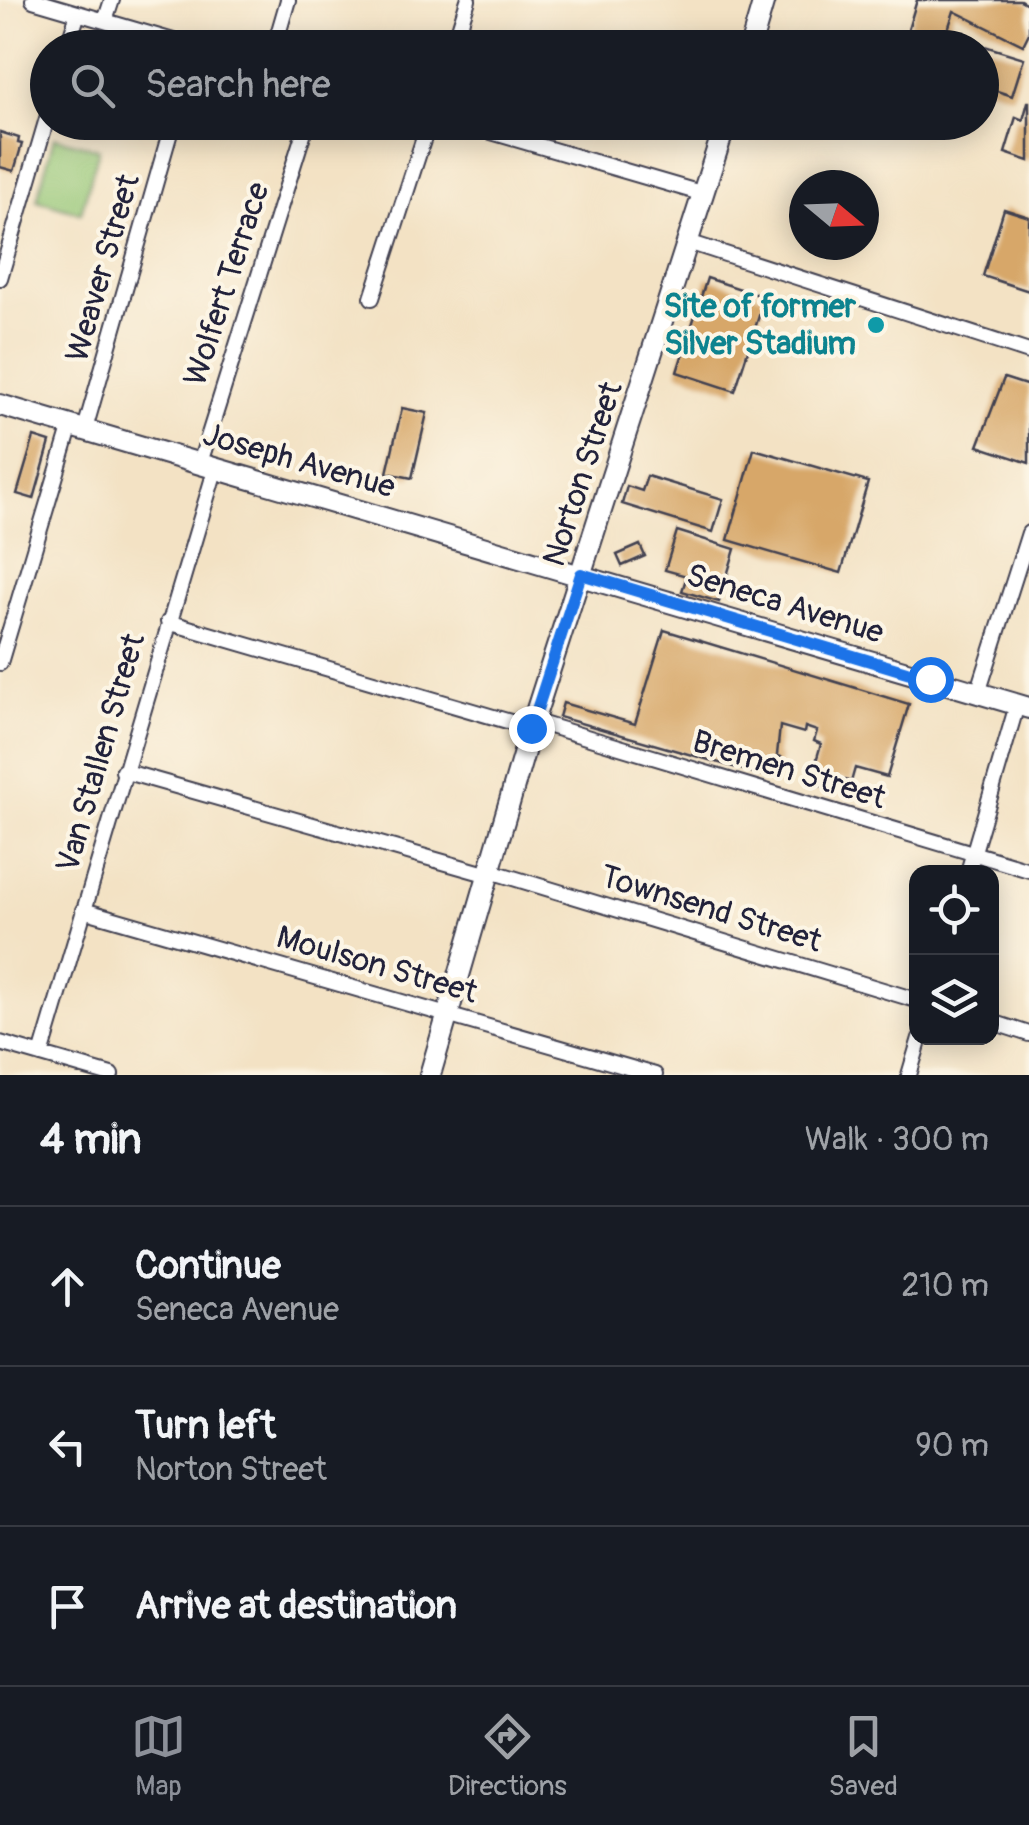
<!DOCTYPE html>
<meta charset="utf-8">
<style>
:root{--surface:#171b24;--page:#20242c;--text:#f1f3f6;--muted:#9ea1a6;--line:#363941;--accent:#8c9099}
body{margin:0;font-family:Pangolin,sans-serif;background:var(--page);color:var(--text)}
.controls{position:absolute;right:30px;bottom:30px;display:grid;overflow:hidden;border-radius:20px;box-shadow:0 5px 25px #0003}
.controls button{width:90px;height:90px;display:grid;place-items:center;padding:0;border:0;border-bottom:2px solid var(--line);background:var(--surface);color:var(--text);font:50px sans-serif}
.compass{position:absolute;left:789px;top:170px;width:90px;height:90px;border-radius:50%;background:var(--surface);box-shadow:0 5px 25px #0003;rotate:109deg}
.stop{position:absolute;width:30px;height:30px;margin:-22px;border:8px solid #1a73e8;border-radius:50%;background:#fff}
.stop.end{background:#1a73e8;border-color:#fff;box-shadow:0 2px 10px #0008}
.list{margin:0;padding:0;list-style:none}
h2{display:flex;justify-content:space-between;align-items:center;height:130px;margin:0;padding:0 40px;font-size:42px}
h2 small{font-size:32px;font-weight:400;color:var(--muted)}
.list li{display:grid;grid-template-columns:65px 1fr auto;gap:30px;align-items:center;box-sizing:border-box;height:160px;padding:0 40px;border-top:2px solid var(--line)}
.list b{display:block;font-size:38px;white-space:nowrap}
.list p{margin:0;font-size:32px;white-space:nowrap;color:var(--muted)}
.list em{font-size:32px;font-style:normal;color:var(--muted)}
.icon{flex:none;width:55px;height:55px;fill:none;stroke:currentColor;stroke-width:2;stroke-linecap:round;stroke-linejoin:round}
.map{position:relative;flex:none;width:1029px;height:1075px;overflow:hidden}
.search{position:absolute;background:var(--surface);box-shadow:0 5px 25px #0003;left:30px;right:30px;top:30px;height:110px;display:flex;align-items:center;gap:25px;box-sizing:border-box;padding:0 35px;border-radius:55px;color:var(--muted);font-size:38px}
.sheet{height:610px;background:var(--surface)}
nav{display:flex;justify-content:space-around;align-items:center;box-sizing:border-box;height:140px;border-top:2px solid var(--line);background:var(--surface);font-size:28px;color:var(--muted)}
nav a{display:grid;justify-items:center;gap:5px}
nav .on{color:var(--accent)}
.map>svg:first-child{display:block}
.green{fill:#95c676;stroke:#5c7458;stroke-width:2.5}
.building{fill:#d7a769}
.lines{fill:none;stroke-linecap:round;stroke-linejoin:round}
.street-casing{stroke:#413f50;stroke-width:18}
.secondary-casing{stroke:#413f50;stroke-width:24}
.street{stroke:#fff;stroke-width:14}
.secondary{stroke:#fff;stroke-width:20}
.route{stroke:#1a73e8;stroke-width:12}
.culture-dot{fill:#0f9aa8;stroke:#fcf5e5;stroke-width:4}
.labels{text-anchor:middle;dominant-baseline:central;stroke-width:8;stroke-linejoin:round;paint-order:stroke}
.street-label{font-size:32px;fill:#22223b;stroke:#fcf5e5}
.culture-label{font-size:32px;font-weight:bold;fill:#0d838f;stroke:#fcf5e5;text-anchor:end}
</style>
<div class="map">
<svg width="1029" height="1075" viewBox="0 0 1029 1075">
<rect width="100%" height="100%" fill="#fcf5e5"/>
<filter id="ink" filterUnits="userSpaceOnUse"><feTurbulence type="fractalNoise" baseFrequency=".01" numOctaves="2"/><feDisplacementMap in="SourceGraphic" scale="20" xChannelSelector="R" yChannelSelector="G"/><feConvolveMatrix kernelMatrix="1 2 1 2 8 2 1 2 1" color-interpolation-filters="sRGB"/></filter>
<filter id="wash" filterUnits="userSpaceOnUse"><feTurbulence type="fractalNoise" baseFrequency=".0048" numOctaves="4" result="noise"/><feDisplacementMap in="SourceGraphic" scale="40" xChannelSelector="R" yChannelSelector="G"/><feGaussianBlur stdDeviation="2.25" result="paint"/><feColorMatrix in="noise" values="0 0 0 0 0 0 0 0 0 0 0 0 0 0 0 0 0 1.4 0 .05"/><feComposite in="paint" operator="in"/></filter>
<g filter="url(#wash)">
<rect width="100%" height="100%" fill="#f3e2c4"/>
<path class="green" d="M54,137L99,149L81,213L37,200Z"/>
<g id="blocks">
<path class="building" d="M917,0H1020L1029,5V33L1023,45L954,11L942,48H878L881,38L903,46Z
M952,36L1024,58L1012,96L982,86V48H948Z
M1028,102H1029V161L1005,153L1016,117L1023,120Z
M0,132L19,138L18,143L22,144L14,171L0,167Z
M1004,209L1029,217V291L983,276Z
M707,278L765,297L735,391L677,372Z
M1004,378L1029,386V463L978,446Z
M402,408L427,413L412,478L387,473Z
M34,437L50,442L34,499L17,494Z
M754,449L868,482L841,573L728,540Z
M647,476L723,499L713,532L622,504L627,486L642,491Z
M677,531L735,549L719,602L682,591L687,576L665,570Z
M640,545L645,556L622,566L617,555Z
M664,630L909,704L887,777L855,768L851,782L839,778L836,790L810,782L821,744L814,741L817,731L805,727L804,733L780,726L777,755L781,757L775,776H765L559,717L563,703L635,724Z"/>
</g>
</g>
<g filter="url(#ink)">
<use href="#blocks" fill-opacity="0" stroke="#413f50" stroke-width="2.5"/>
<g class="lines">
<defs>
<path id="street" d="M33,0L197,48
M105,21L112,0
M67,48L78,13
M274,48L288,0
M453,48L468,0
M457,122L704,194
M688,242L1029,352
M0,278L48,115
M372,298L429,122
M85,429L173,122
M200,463L307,122
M168,622L531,728
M0,663L71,425
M978,693L1029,533
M533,721L1029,870
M123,771L489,875
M490,871L916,1000
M968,872L1017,705
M83,910L655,1075
M992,1022L1029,1034
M0,1043L111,1075
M41,1055L216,467
M909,1075L920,1038"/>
<path id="secondary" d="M750,48L764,0
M0,405L1029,708
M430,1075L531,728L726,122"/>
</defs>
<use href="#street" class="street-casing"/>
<use href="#secondary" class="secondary-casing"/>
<use href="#street" class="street"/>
<use href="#secondary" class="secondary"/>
</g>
</g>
<g class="lines" filter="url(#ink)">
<path class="route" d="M531,728L581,574L930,679"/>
</g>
<circle class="culture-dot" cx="876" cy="325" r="10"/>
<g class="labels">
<g class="street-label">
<text transform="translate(103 268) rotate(-74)">Weaver Street</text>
<text transform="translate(227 284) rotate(-72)">Wolfert Terrace</text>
<text transform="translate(299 461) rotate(16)">Joseph Avenue</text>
<text transform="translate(583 474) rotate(-72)">Norton Street</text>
<text transform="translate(785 604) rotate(17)">Seneca Avenue</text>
<text transform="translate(101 753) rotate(-74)">Van Stallen Street</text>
<text transform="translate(789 770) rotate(17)">Bremen Street</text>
<text transform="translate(711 909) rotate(17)">Townsend Street</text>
<text transform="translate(377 965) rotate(16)">Moulson Street</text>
</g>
<g class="culture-label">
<text x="856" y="307">Site of former<tspan x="856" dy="37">Silver Stadium</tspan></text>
</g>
</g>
</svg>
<div class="controls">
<button><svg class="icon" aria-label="locate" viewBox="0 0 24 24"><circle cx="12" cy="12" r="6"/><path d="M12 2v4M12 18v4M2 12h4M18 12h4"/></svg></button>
<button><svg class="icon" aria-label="layers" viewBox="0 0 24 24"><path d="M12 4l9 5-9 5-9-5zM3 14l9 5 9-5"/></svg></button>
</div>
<svg class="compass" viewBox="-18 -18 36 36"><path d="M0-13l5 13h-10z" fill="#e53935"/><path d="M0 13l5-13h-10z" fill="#9ea1a6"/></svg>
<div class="stop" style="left:930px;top:679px"></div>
<div class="stop end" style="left:531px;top:728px"></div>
<div class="search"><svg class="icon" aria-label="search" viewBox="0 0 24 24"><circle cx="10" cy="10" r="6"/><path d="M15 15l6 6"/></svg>Search here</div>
</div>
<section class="sheet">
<h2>4 min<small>Walk · 300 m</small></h2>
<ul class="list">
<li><svg class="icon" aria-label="ahead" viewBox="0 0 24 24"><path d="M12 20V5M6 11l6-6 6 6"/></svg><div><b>Continue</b><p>Seneca Avenue</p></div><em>210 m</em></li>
<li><svg class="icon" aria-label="left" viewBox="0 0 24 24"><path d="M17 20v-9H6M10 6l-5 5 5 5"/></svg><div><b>Turn left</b><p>Norton Street</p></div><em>90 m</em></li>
<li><svg class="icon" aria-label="arrive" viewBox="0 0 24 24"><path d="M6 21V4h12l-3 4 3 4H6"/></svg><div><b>Arrive at destination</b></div></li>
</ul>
</section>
<nav>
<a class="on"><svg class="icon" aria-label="map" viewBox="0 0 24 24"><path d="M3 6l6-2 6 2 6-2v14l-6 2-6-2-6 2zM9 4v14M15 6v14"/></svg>Map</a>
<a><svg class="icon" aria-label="directions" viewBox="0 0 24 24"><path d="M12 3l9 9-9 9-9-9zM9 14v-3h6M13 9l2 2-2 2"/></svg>Directions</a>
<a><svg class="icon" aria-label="saved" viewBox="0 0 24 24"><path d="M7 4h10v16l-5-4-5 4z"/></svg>Saved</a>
</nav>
